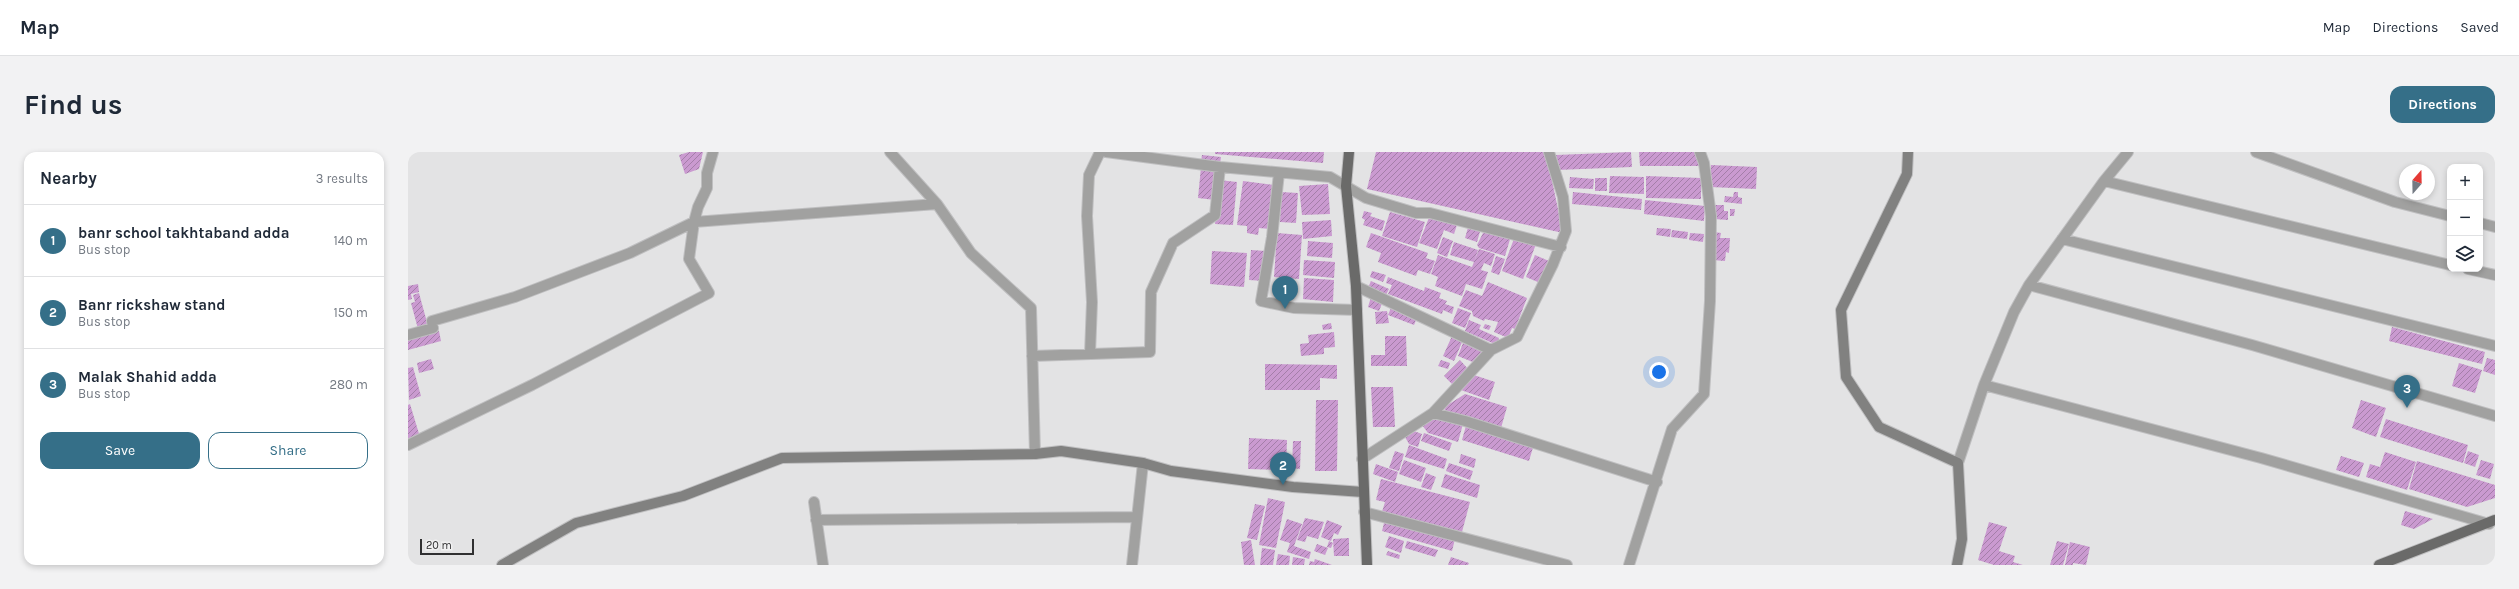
<!DOCTYPE html>
<meta charset="utf-8">
<style>
:root{--surface:#fff;--page:#f2f2f3;--text:#1f2937;--muted:#747a83;--line:#e0e1e3;--accent:#356f88}
body{margin:0;font-family:Karla,sans-serif;background:var(--page);color:var(--text)}
.controls{position:absolute;right:12px;top:12px;display:grid;overflow:hidden;border-radius:8px;box-shadow:0 2px 6px #0003}
.controls button{width:36px;height:36px;display:grid;place-items:center;padding:0;border:0;border-bottom:1px solid var(--line);background:var(--surface);color:var(--text);font:20px sans-serif}
.compass{position:absolute;left:1991px;top:12px;width:36px;height:36px;border-radius:50%;background:var(--surface);box-shadow:0 2px 6px #0003;rotate:20deg}
.scale{position:absolute;left:12px;bottom:10px;width:54px;box-sizing:border-box;padding-left:4px;border:2px solid #303031;border-top:0;font-size:11px;line-height:14px;white-space:nowrap;color:#303031;-webkit-text-stroke:3px #f0f0f1;paint-order:stroke}
.you{position:absolute;left:1251px;top:220px;width:14px;height:14px;margin:-10px;border:3px solid #fff;border-radius:50%;background:#1a73e8;box-shadow:0 0 0 6px #1a73e833}
.badge{display:grid;place-items:center;width:26px;height:26px;border-radius:50%;background:var(--accent);color:#fff;font-size:13px;font-weight:700}
.pin{position:absolute;translate:-50% -33px;filter:drop-shadow(0 1px 2px #0008)}
.pin::after{content:'';position:absolute;top:21px;width:14px;height:12px;background:inherit;clip-path:polygon(0 0,100% 0,50% 100%)}
.list{margin:0;padding:0;list-style:none}
h2{display:flex;justify-content:space-between;align-items:center;height:52px;margin:0;padding:0 16px;font-size:17px}
h2 small{font-size:13px;font-weight:400;color:var(--muted)}
.list li{display:grid;grid-template-columns:26px 1fr auto;gap:12px;align-items:center;box-sizing:border-box;height:72px;padding:0 16px;border-top:1px solid var(--line)}
.list b{display:block;font-size:15px;white-space:nowrap}
.list p{margin:0;font-size:13px;white-space:nowrap;color:var(--muted)}
.list em{font-size:13px;font-style:normal;color:var(--muted)}
.actions{display:flex;gap:8px;padding:12px 16px}
.actions a{flex:1;padding:9px 0;border:1px solid var(--accent);border-radius:12px;text-align:center;font-size:14px;color:var(--accent)}
.actions .main{background:var(--accent);color:#fff}
.icon{flex:none;width:22px;height:22px;fill:none;stroke:currentColor;stroke-width:2;stroke-linecap:round;stroke-linejoin:round}
.map{position:relative;flex:none;width:2087px;height:413px;overflow:hidden;border-radius:12px}
header{display:flex;align-items:center;gap:24px;box-sizing:border-box;height:56px;padding:0 20px;background:var(--surface);border-bottom:1px solid var(--line)}
header strong{font-size:19px}
nav{display:flex;gap:22px;margin-inline-start:auto;font-size:14px}
.intro{display:flex;align-items:center;justify-content:space-between;box-sizing:border-box;height:96px;padding:0 24px}
h1{margin:0;font-size:28px}
.button{padding:10px 18px;border-radius:12px;background:var(--accent);color:#fff;font-size:14px;font-weight:700}
main{display:flex;gap:24px;padding:0 24px}
aside{flex:1;background:var(--surface);border-radius:12px;box-shadow:0 2px 6px #0003}
.map>svg:first-child{display:block}
.building{fill:url(#building-hatch)}
.lines{fill:none;stroke-linecap:round;stroke-linejoin:round}
.street-casing{stroke:#bfbfc0;stroke-width:12}
.secondary-casing{stroke:#bfbfc0;stroke-width:12}
.primary-casing{stroke:#bfbfc0;stroke-width:12}
.street{stroke:#a1a1a0;stroke-width:10}
.secondary{stroke:#818180;stroke-width:10}
.primary{stroke:#6a6a69;stroke-width:10}
</style>
<header>
<strong>Map</strong>
<nav><a>Map</a><a>Directions</a><a>Saved</a></nav>
</header>
<div class="intro"><h1>Find us</h1><a class="button">Directions</a></div>
<main>
<aside>
<h2>Nearby<small>3 results</small></h2>
<ul class="list">
<li><span class="badge">1</span><div><b>banr school takhtaband adda</b><p>Bus stop</p></div><em>140 m</em></li>
<li><span class="badge">2</span><div><b>Banr rickshaw stand</b><p>Bus stop</p></div><em>150 m</em></li>
<li><span class="badge">3</span><div><b>Malak Shahid adda</b><p>Bus stop</p></div><em>280 m</em></li>
</ul>
<div class="actions"><a class="main">Save</a><a>Share</a></div>
</aside>
<div class="map">
<svg width="2087" height="413" viewBox="0 0 2087 413">
<defs>
<pattern id="building-hatch" width="6" height="6" patternUnits="userSpaceOnUse"><rect width="6" height="6" fill="#ca9ad0"/><path d="M-1 1l2-2M0 6l6-6M5 7l2-2" fill="none" stroke="#a47ea9"/></pattern>
</defs>
<rect width="100%" height="100%" fill="#e3e3e4"/>
<path class="building" d="M281,0H295L291,17L277,22L271,3Z
M807,0H916L915,11L807,2Z
M968,0H1138L1155,81L959,37Z
M1223,0L1224,15L1149,18L1148,3Z
M1231,0H1288L1293,14H1232Z
M794,3L813,5L812,12L793,10Z
M1303,13L1349,15L1348,37L1302,35Z
M793,15L810,17L807,48L790,46Z
M1202,24L1236,25V42L1201,41Z
M1238,24L1293,26V47L1238,46Z
M1162,25L1186,27L1185,37L1161,36Z
M1187,26H1199V39H1187Z
M811,28L829,30L825,73L807,72Z
M835,29L867,33L862,77L851,76L850,83L839,81V74L829,73Z
M920,32L922,62L894,63L891,34Z
M873,40L890,41L888,71L872,70Z
M1165,40L1234,47L1233,58L1164,52Z
M1326,40H1330V45L1334,46V52L1316,50L1317,44L1325,45Z
M1237,48L1297,54L1296,69L1236,62Z
M1306,53H1316V59H1320V68L1306,67Z
M1322,57H1327L1326,64H1322Z
M956,59L964,61L962,64L977,69L974,79L955,73L957,68L954,66Z
M982,60L1017,70L1009,95L974,84Z
M1022,63L1049,73L1046,82L1036,78L1029,97L1011,91Z
M923,68L924,84L895,87L894,70Z
M1061,72L1073,76L1069,90L1057,86Z
M1249,76L1263,77L1262,85L1248,83Z
M1077,77L1103,84L1097,104L1071,96L1069,93Z
M1264,78L1280,80L1279,87L1263,85Z
M1306,80L1313,81L1312,86H1322L1321,101L1318,100L1317,109L1304,108Z
M869,81L894,83L891,127L866,125Z
M963,81L1020,101L1018,106L1027,109L1022,122L1010,118L1008,124L970,110L973,101L958,95Z
M1282,81L1296,82L1295,90L1281,88Z
M1107,84L1128,92L1115,127L1094,119Z
M1035,85L1045,89L1039,105L1029,101Z
M900,89L925,91L924,106L899,104Z
M1046,90L1070,98L1066,110L1042,103Z
M1071,97L1087,102L1083,114L1076,111L1073,118L1080,120L1074,137L1058,132L1054,144L1027,134L1030,125L1023,122L1030,103L1064,115Z
M843,98L858,99L856,129L841,128Z
M804,99L839,101L836,135L802,132Z
M1127,103L1141,109L1132,131L1118,125Z
M1088,104L1097,107L1091,123L1083,120Z
M896,108L927,110L926,126L895,123Z
M964,119L978,123L975,130L962,125Z
M980,125L1016,139L1017,135L1033,141L1031,146L1039,149L1037,152L1046,155L1044,162L1035,158L1034,162L980,142L984,133L978,131Z
M896,126L926,128L925,150L895,147Z
M963,129L981,137L977,145L959,138Z
M1080,130L1119,146L1107,177L1104,176L1100,186L1086,180L1090,170L1077,167L1076,169L1065,164L1064,159L1051,154L1058,138L1074,144Z
M10,132L11,140L3,142L4,147L0,148V134Z
M11,141L20,174L10,177L3,151L7,150L5,143Z
M963,145L975,149L971,159L960,155Z
M983,156L1009,166L1006,173L980,163Z
M1050,156L1063,161L1057,176L1044,171Z
M979,159L981,171L968,172L967,160Z
M1061,168L1073,173L1071,177L1091,186L1089,193L1057,179Z
M923,171L924,177L915,178L914,173Z
M1077,172L1083,174L1081,178L1075,176Z
M1984,175L2077,200L2074,212L1981,189Z
M31,179L33,189L0,198V187Z
M926,180L927,195L916,196V202L893,204L892,192L901,191L900,183Z
M977,184H998L999,214H963V203H977Z
M1044,184L1055,188L1046,209L1035,204Z
M1055,191L1077,199L1067,211L1050,204Z
M2079,206L2087,208V223L2075,219Z
M23,207L26,217L11,221L9,211Z
M1033,208L1042,211L1040,217L1030,214Z
M1052,208L1060,217L1044,232L1036,224Z
M2051,211L2074,218L2067,241L2044,234Z
M857,212L929,213V227L912,226V238H857Z
M5,215L13,244L1,248L0,216Z
M1066,223L1087,230L1081,248L1053,238Z
M963,235H985L987,275H965Z
M1057,242L1099,255L1093,276L1036,259L1038,254Z
M908,248H930L929,319H907Z
M1953,248L1978,256L1968,285L1944,276Z
M2,252L12,285L0,288V253Z
M1025,264L1055,272L1050,290L1020,281L1014,273Z
M1978,267L2060,293L2055,311L1972,285Z
M1059,270L1126,292L1121,309L1054,288Z
M1006,279L1014,282L1010,295L1001,292L997,285Z
M1016,281L1044,291L1041,299L1013,289Z
M841,286L879,288L878,318L840,317Z
M885,289H893L892,317L884,316Z
M1001,293L1039,307L1036,317L997,305Z
M987,299L996,302L991,319L981,316Z
M2060,299L2071,303L2067,315L2056,311Z
M1977,300L2008,310L1999,338L1958,325L1962,312L1972,315Z
M1053,302L1068,307L1066,316L1051,311Z
M1933,304L1956,311L1951,325L1928,318Z
M996,308L1018,316L1013,330L991,322Z
M2073,308L2086,312L2082,327L2068,323Z
M2009,309L2087,333V346L2059,355L2001,337Z
M1041,311L1065,319L1062,328L1038,319Z
M968,312L990,320L987,330L965,322Z
M1018,321L1028,325L1023,338L1013,335Z
M1037,322L1072,333L1069,346L1033,335Z
M973,327L1062,350L1054,380L974,360L977,350L968,348Z
M860,346L877,350L868,396L851,393Z
M847,352L857,354L849,388L839,386Z
M1997,359L2025,367L2006,377L1993,373Z
M897,366L916,370L910,387L899,384L897,390L889,388Z
M879,367L894,372L886,394L903,400L901,407L879,400L882,391L872,388Z
M977,367L1047,387L1044,399L974,379Z
M919,368L934,374L930,383L926,381L923,389L913,385Z
M1581,370L1599,375L1591,399L1607,404L1605,410L1615,413H1586L1570,408Z
M981,384L996,389L993,401L977,395Z
M941,386V404H926L925,387Z
M843,388L847,413H836L833,390Z
M921,389L925,391L923,396L919,395Z
M999,389L1030,398L1027,405L997,396Z
M1649,389L1661,392L1655,413H1642Z
M1662,390L1682,395L1678,413L1665,411V413H1657Z
M909,392L920,396L917,403L906,399Z
M854,396L867,398L865,413H852Z
M980,399L992,403L991,407L978,403Z
M870,402L882,404L881,413H868Z
M885,405L897,407L896,413H884Z
M1043,405L1061,411L1060,413H1040Z
M907,407L924,413H901L902,409L906,410Z"/>
<g class="lines">
<defs>
<path id="street" d="M482,0L529,52L563,101L623,156L627,302
M698,0L812,15L922,25L958,46L1008,61H1022L1153,95
M1848,0L1987,50L2042,64
M871,21L864,85L853,149L886,156L949,158
M1696,29L2042,113
M2072,71L2087,75
M1654,87L2087,194
M2060,117L2087,123
M1621,133L1844,193L2087,264
M948,134L1083,198
M0,183L25,176L24,169L107,145L222,101L286,70L529,52
M682,202L684,150L679,64L681,23L692,0
M624,204L742,200L743,140L765,91L807,63L812,15
M1576,233L1853,306L2081,372
M1025,261L1057,269L1249,330
M0,293L124,233L301,141L281,107L286,70L290,55L299,36V21L305,0
M954,307L1025,261L1083,198L1109,185L1145,112L1158,79L1155,45L1141,0
M1550,311L1576,233L1606,160L1621,133L1696,29L1720,0
M406,350L415,413
M956,360L1159,413
M408,368L728,365
M724,413L735,311
M1221,413L1264,277L1296,242L1302,149L1303,64L1296,11L1292,0"/>
<path id="secondary" d="M1500,0L1499,22L1433,158L1438,225L1471,275L1550,311L1554,387L1549,413
M94,413L168,371L275,344L374,306L627,302L653,299L735,311L763,319L885,335L955,340"/>
<path id="primary" d="M941,0L938,34L948,134L959,413
M1971,413L2087,368"/>
</defs>
<use href="#street" class="street-casing"/>
<use href="#secondary" class="secondary-casing"/>
<use href="#primary" class="primary-casing"/>
<use href="#street" class="street"/>
<use href="#secondary" class="secondary"/>
<use href="#primary" class="primary"/>
</g>
</svg>
<div class="controls">
<button>+</button>
<button>−</button>
<button><svg class="icon" aria-label="layers" viewBox="0 0 24 24"><path d="M12 4l9 5-9 5-9-5zM3 14l9 5 9-5"/></svg></button>
</div>
<svg class="compass" viewBox="-18 -18 36 36"><path d="M0-13l5 13h-10z" fill="#e53935"/><path d="M0 13l5-13h-10z" fill="#747a83"/></svg>
<div class="scale">20 m</div>
<div class="you"></div>
<div class="pin badge" style="left:877px;top:157px">1</div>
<div class="pin badge" style="left:875px;top:333px">2</div>
<div class="pin badge" style="left:1999px;top:256px">3</div>
</div>
</main>
